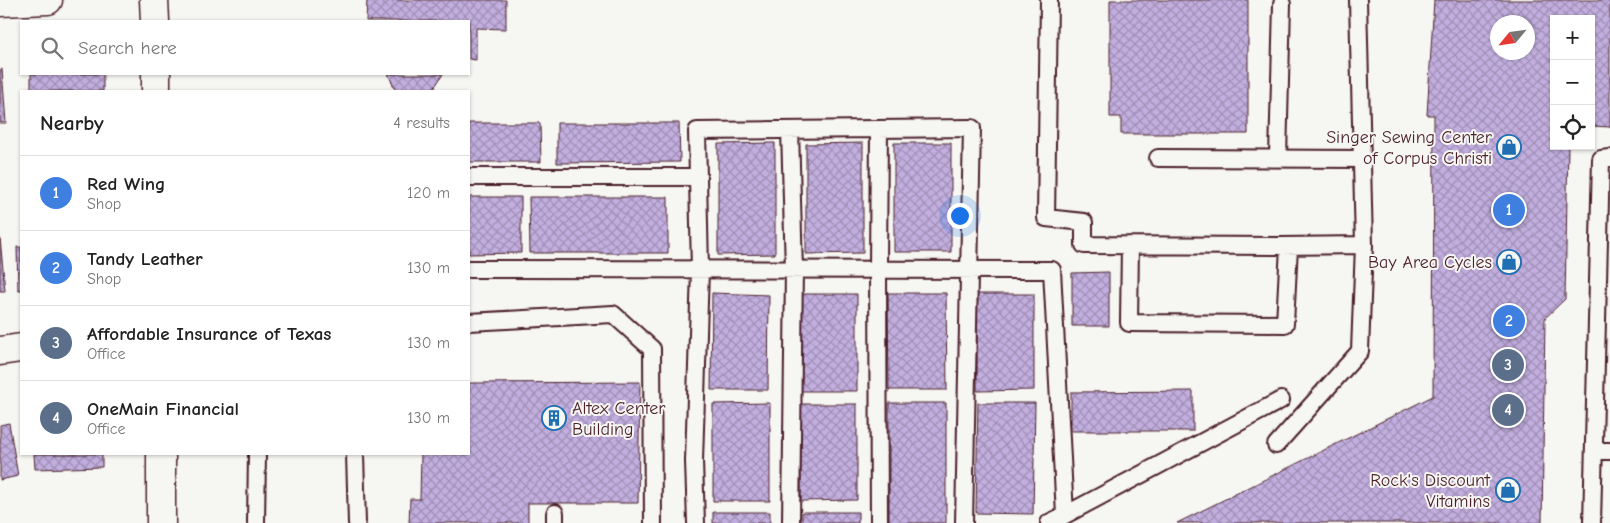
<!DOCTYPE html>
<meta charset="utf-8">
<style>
:root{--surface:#fff;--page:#f2f2f2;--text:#222;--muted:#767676;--line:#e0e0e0;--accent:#b45309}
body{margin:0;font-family:"Comic Neue",sans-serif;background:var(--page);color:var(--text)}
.controls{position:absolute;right:15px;top:15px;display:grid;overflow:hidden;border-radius:0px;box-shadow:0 1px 4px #0004}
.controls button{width:45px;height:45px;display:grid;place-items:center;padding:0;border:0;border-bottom:1px solid var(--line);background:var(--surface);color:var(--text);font:25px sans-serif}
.compass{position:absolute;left:1490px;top:15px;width:45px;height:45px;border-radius:50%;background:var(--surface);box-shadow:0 1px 4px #0004;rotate:241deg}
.you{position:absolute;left:959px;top:215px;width:18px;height:18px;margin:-12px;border:4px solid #fff;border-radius:50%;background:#1a73e8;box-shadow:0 0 0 8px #1a73e833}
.badge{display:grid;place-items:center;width:32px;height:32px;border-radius:50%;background:var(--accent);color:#fff;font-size:16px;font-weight:700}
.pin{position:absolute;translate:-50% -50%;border:2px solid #fff;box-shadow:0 1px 5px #0006}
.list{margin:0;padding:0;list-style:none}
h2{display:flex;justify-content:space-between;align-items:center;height:65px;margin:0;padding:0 20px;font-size:21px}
h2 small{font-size:16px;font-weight:400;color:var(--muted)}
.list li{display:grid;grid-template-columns:32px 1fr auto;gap:15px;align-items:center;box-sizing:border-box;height:75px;padding:0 20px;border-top:1px solid var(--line)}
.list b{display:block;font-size:19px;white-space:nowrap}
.list p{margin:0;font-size:16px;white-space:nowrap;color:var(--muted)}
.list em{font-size:16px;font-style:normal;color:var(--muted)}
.icon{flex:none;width:28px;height:28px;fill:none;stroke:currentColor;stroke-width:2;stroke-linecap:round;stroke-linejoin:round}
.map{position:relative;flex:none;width:1610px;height:523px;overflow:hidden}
.search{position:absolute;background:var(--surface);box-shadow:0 1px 4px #0004;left:20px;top:20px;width:450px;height:55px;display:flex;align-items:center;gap:12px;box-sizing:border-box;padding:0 18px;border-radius:0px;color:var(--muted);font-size:19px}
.panel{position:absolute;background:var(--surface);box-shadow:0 1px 4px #0004;left:20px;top:90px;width:450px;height:365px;border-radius:0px}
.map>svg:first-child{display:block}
.building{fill:url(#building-cross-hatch);stroke:#4a1f2b;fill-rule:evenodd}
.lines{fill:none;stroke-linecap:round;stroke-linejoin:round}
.service-casing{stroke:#4a1f2b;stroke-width:20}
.minor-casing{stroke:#4a1f2b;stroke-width:31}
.secondary-casing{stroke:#4a1f2b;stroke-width:31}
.service{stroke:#f6f6f2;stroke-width:16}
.minor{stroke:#f6f6f2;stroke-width:28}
.secondary{stroke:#f6f6f2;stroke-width:28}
.labels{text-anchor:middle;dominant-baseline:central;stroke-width:4;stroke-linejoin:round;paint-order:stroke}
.poi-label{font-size:18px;fill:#4a1f2b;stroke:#f6f6f2;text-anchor:end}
</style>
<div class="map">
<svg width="1610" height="523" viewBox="0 0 1610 523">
<defs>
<pattern id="building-cross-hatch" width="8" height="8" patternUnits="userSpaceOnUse" patternTransform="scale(1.25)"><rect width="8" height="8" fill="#c2afdf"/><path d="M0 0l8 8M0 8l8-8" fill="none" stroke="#a08eb5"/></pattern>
</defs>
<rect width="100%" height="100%" fill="#f6f6f2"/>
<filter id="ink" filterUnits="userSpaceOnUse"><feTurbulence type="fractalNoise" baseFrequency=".02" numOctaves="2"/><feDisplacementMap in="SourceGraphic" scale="10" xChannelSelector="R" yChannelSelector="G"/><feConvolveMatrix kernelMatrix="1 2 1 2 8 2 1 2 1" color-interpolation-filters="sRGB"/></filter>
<g filter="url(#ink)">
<path class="building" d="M367,0H506V29L476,28V60L469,59V21H366Z
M1110,0H1248V134H1121V117H1110Z
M1434,0H1610V127L1591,126V19H1554V146H1568L1565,299L1545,318L1542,523H1177L1433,396L1434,115H1427ZM1498,22H1528V52H1498Z
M2,69L6,123H0V70Z
M31,74H103V91H31Z
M388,74H443L432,91H396Z
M469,123H540L541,162H469Z
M557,123H679L680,162L557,163Z
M775,143V254L718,255V144Z
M863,143V253L806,254V144Z
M894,143H951V252H894Z
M469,197H521V253L469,254Z
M529,197H668V253H530Z
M0,238L5,291H0Z
M17,247H21V290H18Z
M1109,272V326H1072V273Z
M712,293L769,295L768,390H711Z
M888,293H946L947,390H889Z
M800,294H857V391H801Z
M977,294H1034V390L977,391Z
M640,382L638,503H528V523H409L410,499H420L421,454H469V383Z
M1193,391V431H1071V392Z
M770,403V501H713V404Z
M889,403H946V523H889Z
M978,403H1035L1033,514L976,513Z
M801,404H857V500L801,501Z
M9,423L18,476L0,480V425Z
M34,454H102V467L35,469Z
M713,512H770V523H713Z
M802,512H858V523H802Z"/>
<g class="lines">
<defs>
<path id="service" d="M1049,0L1046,218L1084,222V245L1281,246L1364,245
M790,130L794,270L791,523
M1278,157L1282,4
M1158,158L1362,159
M469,177H698
M1130,245L1129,323L1285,324L1289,246
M469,269L1052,270L1065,515L1049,523
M469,322L613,314L652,349L653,523
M1276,445L1360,351L1364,245L1358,0
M1594,451H1610
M355,454L357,523
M1065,515L1281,400
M256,523L257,454
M555,523V513
M696,523L694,461L700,270L697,131L972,128L964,523
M879,523L878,270L879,129
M1592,523L1601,159L1610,158"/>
<path id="minor" d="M0,2L48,0
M0,351L21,348"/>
<path id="secondary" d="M154,0L155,21
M156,74V91
M161,454V523"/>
</defs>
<use href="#service" class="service-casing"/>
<use href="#minor" class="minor-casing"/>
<use href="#secondary" class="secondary-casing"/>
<use href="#service" class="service"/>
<use href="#minor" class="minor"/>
<use href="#secondary" class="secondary"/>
</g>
</g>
<defs>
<symbol id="shop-ring" viewBox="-11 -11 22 22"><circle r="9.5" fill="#f6f6f2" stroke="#1f6fb2" stroke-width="1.5"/><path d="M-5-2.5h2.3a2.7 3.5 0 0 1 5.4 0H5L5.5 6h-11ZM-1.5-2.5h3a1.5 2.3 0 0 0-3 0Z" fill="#1f6fb2"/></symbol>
<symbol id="building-ring" viewBox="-11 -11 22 22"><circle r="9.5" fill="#f6f6f2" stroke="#1f6fb2" stroke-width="1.5"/><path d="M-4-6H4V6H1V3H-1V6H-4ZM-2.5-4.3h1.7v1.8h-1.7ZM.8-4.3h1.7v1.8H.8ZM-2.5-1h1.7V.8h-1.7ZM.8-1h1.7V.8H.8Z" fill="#1f6fb2"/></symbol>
</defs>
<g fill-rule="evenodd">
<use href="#shop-ring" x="1495" y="133" width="28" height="28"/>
<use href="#shop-ring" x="1495" y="248" width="28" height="28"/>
<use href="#building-ring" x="540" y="404" width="28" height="28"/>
<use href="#shop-ring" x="1494" y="476" width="28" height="28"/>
</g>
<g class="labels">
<g class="poi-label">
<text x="1492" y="137">Singer Sewing Center<tspan x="1492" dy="21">of Corpus Christi</tspan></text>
<text x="1492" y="262">Bay Area Cycles</text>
<text x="572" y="408" text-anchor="start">Altex Center<tspan x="572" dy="21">Building</tspan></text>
<text x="1490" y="480">Rock's Discount<tspan x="1490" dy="21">Vitamins</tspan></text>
</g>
</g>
</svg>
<div class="controls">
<button>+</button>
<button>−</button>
<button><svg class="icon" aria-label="locate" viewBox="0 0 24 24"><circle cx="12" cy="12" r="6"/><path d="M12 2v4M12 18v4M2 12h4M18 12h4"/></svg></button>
</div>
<svg class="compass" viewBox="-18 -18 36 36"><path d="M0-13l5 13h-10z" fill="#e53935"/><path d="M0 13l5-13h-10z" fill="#767676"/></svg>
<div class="you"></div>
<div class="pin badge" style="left:1509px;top:210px;background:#3f7fe0">1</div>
<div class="pin badge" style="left:1509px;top:321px;background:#3f7fe0">2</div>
<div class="pin badge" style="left:1508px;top:365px;background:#5c6f8a">3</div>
<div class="pin badge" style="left:1508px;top:410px;background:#5c6f8a">4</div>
<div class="search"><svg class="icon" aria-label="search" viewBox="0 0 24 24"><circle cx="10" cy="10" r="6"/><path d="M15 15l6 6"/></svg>Search here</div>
<section class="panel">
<h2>Nearby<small>4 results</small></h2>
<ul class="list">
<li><span class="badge" style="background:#3f7fe0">1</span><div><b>Red Wing</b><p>Shop</p></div><em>120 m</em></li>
<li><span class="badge" style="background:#3f7fe0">2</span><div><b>Tandy Leather</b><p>Shop</p></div><em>130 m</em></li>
<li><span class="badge" style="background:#5c6f8a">3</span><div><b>Affordable Insurance of Texas</b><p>Office</p></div><em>130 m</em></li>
<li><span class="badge" style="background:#5c6f8a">4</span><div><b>OneMain Financial</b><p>Office</p></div><em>130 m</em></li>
</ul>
</section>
</div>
